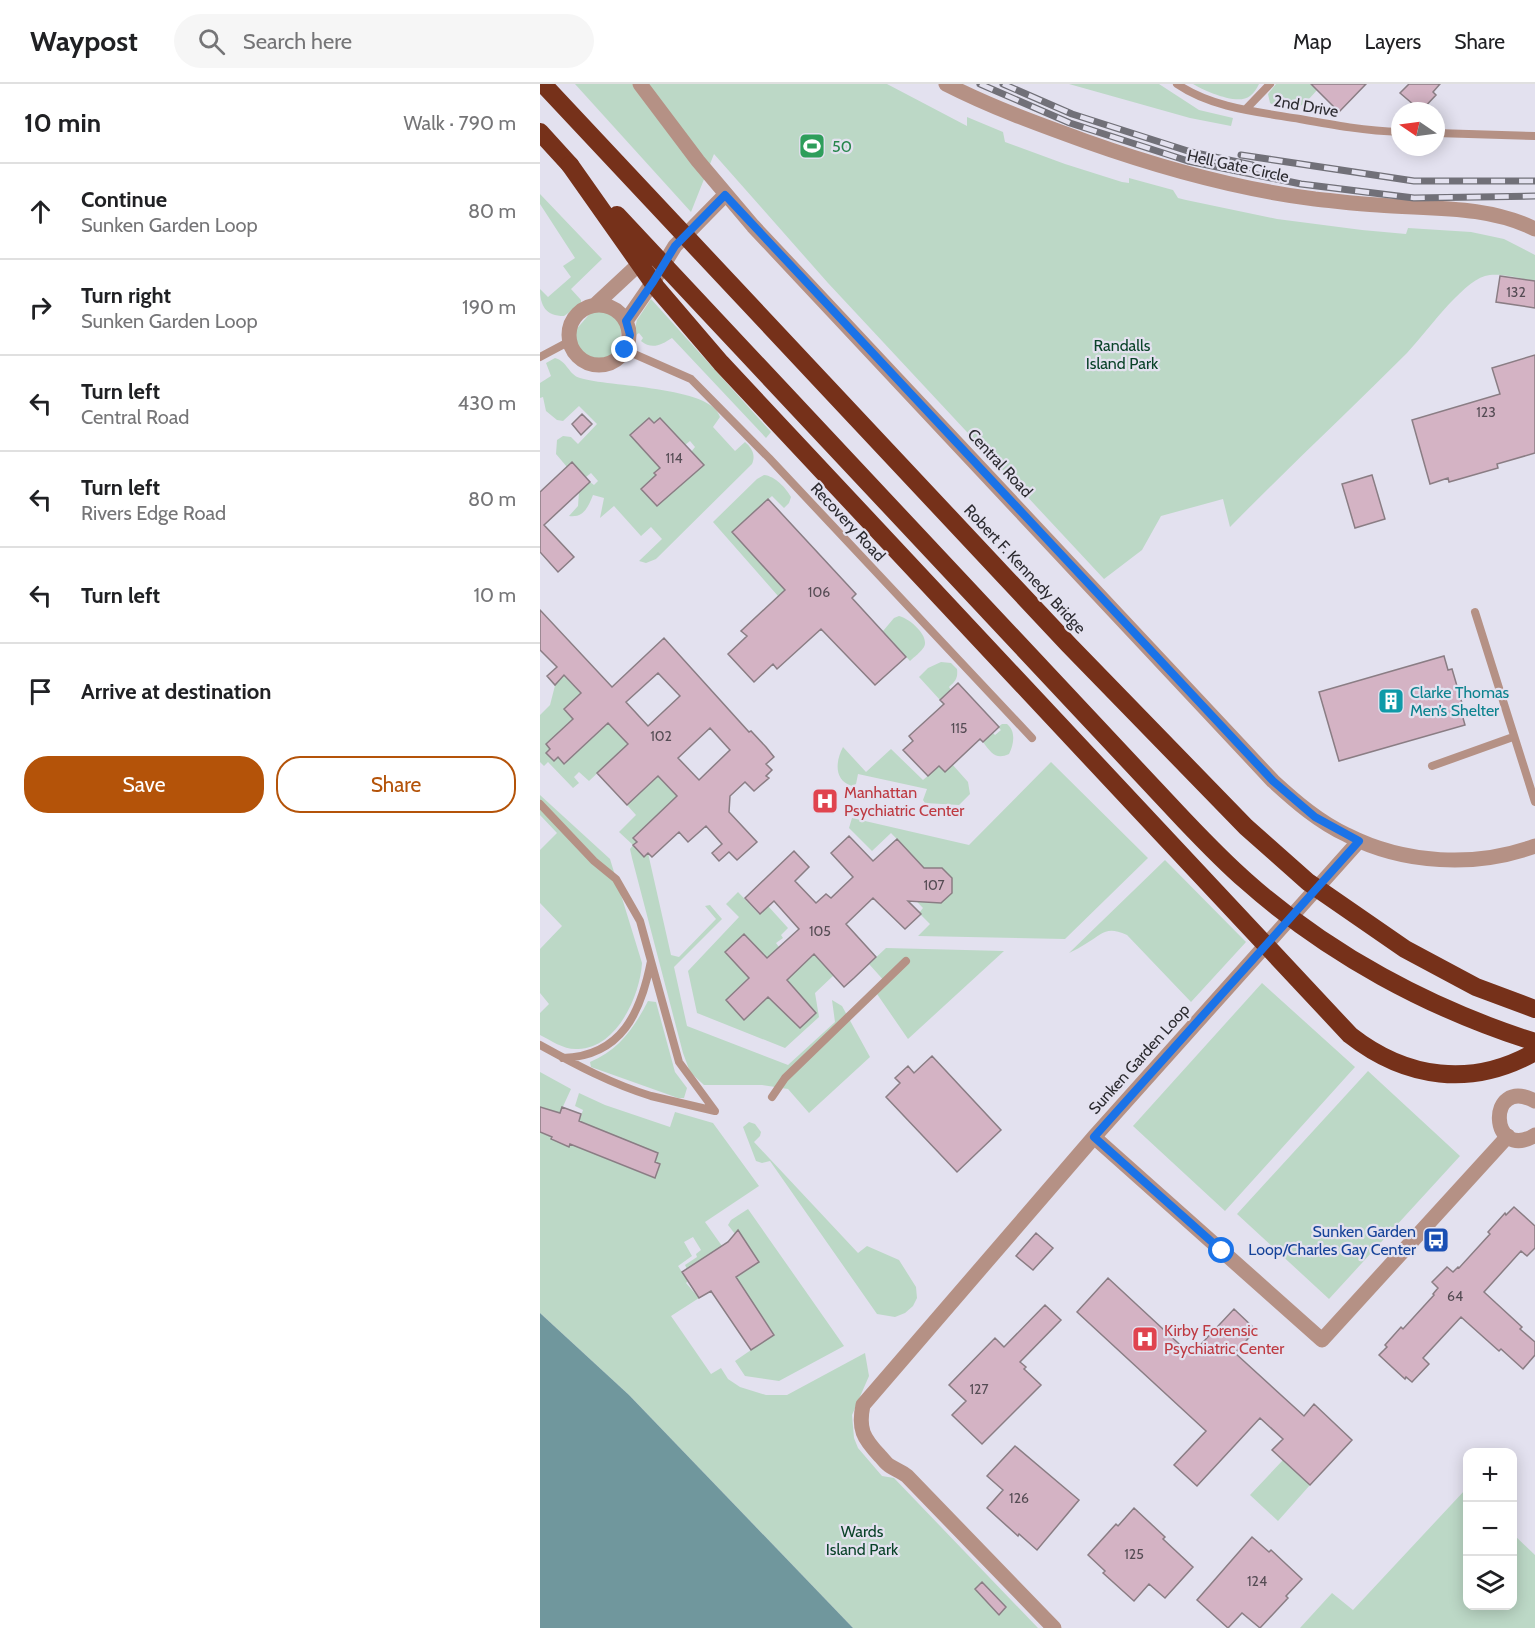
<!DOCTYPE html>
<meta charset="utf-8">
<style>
:root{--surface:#fff;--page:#f6f6f6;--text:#202124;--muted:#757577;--line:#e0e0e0;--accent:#b45309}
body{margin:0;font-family:Cabin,sans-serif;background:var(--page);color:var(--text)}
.controls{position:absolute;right:18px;bottom:18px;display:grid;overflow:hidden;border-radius:12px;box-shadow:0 3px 15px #0003}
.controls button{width:54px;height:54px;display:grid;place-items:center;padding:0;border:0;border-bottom:2px solid var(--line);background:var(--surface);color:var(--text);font:30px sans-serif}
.compass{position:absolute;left:851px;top:18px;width:54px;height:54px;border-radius:50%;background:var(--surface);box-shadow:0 3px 15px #0003;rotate:283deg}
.stop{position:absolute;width:18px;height:18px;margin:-14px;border:4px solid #1a73e8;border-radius:50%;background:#fff}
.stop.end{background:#1a73e8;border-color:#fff;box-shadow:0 2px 6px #0008}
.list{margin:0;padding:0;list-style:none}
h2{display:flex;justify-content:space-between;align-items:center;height:78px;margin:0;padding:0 24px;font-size:26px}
h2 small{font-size:20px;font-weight:400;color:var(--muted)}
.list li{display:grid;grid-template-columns:39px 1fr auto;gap:18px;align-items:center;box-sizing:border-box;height:96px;padding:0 24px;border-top:2px solid var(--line)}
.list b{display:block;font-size:22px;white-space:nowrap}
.list p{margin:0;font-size:20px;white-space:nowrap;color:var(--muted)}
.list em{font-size:20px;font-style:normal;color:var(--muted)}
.actions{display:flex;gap:12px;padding:18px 24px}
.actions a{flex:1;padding:14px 0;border:2px solid var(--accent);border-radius:24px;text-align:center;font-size:21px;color:var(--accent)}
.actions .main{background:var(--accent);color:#fff}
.icon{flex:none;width:33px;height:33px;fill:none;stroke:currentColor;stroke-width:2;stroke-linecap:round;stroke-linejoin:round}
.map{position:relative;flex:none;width:995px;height:1544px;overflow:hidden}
header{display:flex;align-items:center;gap:36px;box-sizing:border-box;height:84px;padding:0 30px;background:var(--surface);border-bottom:2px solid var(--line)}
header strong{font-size:28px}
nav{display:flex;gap:33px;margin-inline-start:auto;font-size:21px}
.search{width:420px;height:54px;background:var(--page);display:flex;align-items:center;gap:15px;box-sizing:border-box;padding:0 21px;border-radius:33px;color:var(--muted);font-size:22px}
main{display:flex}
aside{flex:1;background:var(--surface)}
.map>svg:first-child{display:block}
.green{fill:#bcd8c6;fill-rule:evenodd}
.water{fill:#70979d}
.building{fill:#d4b3c4;stroke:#8a7d84;stroke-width:1.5;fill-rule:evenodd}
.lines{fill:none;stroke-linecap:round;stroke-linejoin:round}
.service{stroke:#b59185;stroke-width:8}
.minor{stroke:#b59185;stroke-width:15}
.tertiary{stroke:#b59185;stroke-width:15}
.motorway{stroke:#76311a;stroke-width:18}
.rail-casing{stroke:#717078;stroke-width:7}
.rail{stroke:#e3e1ef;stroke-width:4.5;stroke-dasharray:14;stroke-linecap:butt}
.motorway-bridge{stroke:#76311a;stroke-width:18}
.route{stroke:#1a73e8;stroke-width:8}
.labels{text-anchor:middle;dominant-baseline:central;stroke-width:4.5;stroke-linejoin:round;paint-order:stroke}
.number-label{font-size:14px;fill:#554c54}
.street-label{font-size:16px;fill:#2b2a2f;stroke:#e3e1ef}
.leisure-label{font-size:16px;fill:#27864d;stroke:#e3e1ef;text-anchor:start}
.park-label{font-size:16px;fill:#0a4329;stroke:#e3e1ef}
.culture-label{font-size:16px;fill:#0d838f;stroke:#e3e1ef;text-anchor:start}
.health-label{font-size:16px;fill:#be3a42;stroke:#e3e1ef;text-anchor:start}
.transit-label{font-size:16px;fill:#164399;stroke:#e3e1ef;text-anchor:end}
</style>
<header>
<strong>Waypost</strong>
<div class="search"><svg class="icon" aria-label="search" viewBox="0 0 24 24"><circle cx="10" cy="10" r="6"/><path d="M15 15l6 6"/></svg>Search here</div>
<nav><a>Map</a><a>Layers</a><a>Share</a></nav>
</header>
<main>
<aside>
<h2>10 min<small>Walk · 790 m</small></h2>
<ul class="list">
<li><svg class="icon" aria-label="ahead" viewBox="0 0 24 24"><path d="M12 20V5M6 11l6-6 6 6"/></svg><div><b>Continue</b><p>Sunken Garden Loop</p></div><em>80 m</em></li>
<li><svg class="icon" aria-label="right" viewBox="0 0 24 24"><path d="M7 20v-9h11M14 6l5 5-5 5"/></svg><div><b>Turn right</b><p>Sunken Garden Loop</p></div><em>190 m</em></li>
<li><svg class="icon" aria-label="left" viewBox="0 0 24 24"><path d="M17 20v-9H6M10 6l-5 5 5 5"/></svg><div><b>Turn left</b><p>Central Road</p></div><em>430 m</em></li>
<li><svg class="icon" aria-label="left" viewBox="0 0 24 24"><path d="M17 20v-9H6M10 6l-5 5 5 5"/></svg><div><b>Turn left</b><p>Rivers Edge Road</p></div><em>80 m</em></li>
<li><svg class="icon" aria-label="left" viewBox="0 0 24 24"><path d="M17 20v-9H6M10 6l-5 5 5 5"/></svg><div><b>Turn left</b></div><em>10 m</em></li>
<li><svg class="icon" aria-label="arrive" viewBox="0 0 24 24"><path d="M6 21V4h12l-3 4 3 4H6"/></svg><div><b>Arrive at destination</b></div></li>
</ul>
<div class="actions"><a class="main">Save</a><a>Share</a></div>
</aside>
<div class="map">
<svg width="995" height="1544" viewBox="0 0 995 1544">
<rect width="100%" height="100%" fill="#e3e1ef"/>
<path class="green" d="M35,0H347L427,42V33L463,48L465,58L525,80L582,98L589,99V94L633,106L638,114L646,116L737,135L822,146L866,150L868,144L931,148L950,152L964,155L995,171V197C980,195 959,188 945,192C921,199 885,250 867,269C809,327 748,384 690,443L683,415L621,432L602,466L564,495L288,199L174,70L151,128Z
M529,0H619L659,26L693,34L691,42L650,34Z
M653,0H719C717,4 714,9 710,12C698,22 665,7 653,0Z
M736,0H770L777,6C763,22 752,34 730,19L728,10Z
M0,110L62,175L31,205L41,216V220L24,232C6,232 0,222 0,205L8,213L31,193L23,182L35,174L0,120Z
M111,215L231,348L226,354L132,254C121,261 112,266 101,257L103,254L99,249L96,251L95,244L97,236Z
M59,224C64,225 70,226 74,229C87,238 80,261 73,271C54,283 34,270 34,248L53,226Z
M15,274C27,277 29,291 40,294C68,303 172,302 180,333L173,343L195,367L205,358C212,364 216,371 212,380L116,475L106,479L99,477L122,455L111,443L101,452L74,422L60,434L64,414L53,411C48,423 44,434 29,432L38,422L39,408L50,398L54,401L58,397L51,389L46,393L32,378L27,383L16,370L17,356L23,352L31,353L38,360L57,340L39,322L23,337L17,336L6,327L3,313L0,314V299L11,292L6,279ZM109,334L145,361L150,357L155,363L151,368L163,381L117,422L101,405L116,391L120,384L90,351Z
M224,391C235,392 246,404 251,413L249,419L244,424L232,412L192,448L245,506L238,512L173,438L217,395Z
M359,532C369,534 390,552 384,563C381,568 374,573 370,577L343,547L354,534Z
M401,578L411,579L417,585C418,594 416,597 409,603L411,606L400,616L379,593L388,584Z
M19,586L50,619L33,617L24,625L33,635L6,660L10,665L6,669L14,677L18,673L25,680L68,639L92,664L81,667L49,697L39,688L34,693L39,699L33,704L8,678L4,682L0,678V631L10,621Z
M462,640H467C476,647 474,660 469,670C456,676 451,669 443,658L453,649L455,651L461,646L458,643Z
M303,663L326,688L351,665L383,696L399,682L412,680L428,698L430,710L419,721L385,719L383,716L387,705L318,690L316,700L312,702C293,696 296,676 303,663Z
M511,678L608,774L525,855L378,852L390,840L379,829L383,824L359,799L377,776L351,749L332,767L309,744L312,734L429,761ZM387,784H401L412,794V809L401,819L387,818L377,808L378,793Z
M114,687L137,712L93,753L97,758L93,761L104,773L108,769L131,871L139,873L176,835L165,822L170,821L182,835L134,883L147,942L248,981L295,938L292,916L302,922L330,973L269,1029L248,1005L222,1001H164L150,988L143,969L92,774L90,765L93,761L79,748L96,731L87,721L111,699Z
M0,711L70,775L102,879C100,912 77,964 38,965C24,966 12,957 0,951V929L9,920L0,909V865L22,842L0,819V766L17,749L0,731Z
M625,776L706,858L651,918L587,851C566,842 564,849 547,859C541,863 535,866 529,869Z
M198,808L219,830L228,822L248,844L241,851L243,854L236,859L239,863L186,916L204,935L228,913L260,944L275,929L247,896L278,866L294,891L275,909L279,933L245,964L157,929L148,887L199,833L186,820Z
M346,864L464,867L368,955L337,910L347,900L329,880Z
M722,899L815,983L685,1127L593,1042Z
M108,917L116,918L135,988L147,1004L144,1014H138L51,983L50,978C79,966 94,944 108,917Z
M828,987L920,1072L789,1215L697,1130Z
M0,988L31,1005L20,1029L0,1023Z
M39,1009L65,1021L130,1043L135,1028L173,1039L219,1102L165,1138L182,1162L147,1185L145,1181L157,1173L156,1170L161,1166L153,1153L144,1158L152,1172L138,1182L148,1197L146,1199L159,1214L131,1232L171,1290L181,1284L188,1295L200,1303L226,1311H247L325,1269L329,1292L312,1331L314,1354L318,1364L342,1392L354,1394L498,1544H313L89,1311L0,1229V1048L29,1062L30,1060L114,1094L120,1080L115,1078L118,1069L39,1037L43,1026L35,1022Z
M209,1038L215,1040L221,1048L220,1052L214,1058L318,1169L327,1162L359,1176L376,1203L377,1214L373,1222L365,1229L355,1233L337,1230L230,1077L222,1079L216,1077L203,1043Z
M208,1125L304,1262L239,1297L205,1292L195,1277L234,1250L205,1207L194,1195L219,1178L199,1147L195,1150L188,1141L191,1136Z
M743,1376L770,1401L738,1437L710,1411Z
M925,1406L928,1408V1522H972L973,1450L995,1471V1544H760L792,1509L813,1526Z"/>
<path class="water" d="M0,1229L89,1311L313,1544H0Z"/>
<path class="building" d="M771,0H826L799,28Z
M869,0H900L893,8L896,11L881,27L860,9Z
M960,192L995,197V224L956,218Z
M995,271V369L957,380L958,384L909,398L908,394L890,400L872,336L960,310L952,284Z
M42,330L52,340L41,351L32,340Z
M109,334L114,339L120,334L164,381L117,422L101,405L116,391L114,389L120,384L90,351Z
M32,378L50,398L4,441L34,473L18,488L0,468V408Z
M832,391L845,435L815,444L802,400Z
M228,415L316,510L312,514L366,573L335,601L281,545L237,585L233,580L214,598L188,570L207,552L201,547L245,506L192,448Z
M0,526L72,603L124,554L209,648L211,647L226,663L234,673L226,680L232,686L226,692L229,694L214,707L205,698L190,712L189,728L217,758L197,776L189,768L179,777L172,769L182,760L166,742L148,758L139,748L112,773L108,769L104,773L93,761L97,758L93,754L137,712L118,692L87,721L57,689L88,660L68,639L24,680L18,673L14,677L6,669L10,665L6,660L33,635L24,625L41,609L24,591L15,601L7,592L17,583L0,566ZM118,589L140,612L108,642L86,618ZM170,644L190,666L159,696L138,674Z
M904,572L908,586L912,585L924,626L921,627L925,641L799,677L779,608Z
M418,599L459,643L443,658L440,655L405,688L399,682L388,692L363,666L373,657L369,652L404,620L400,616Z
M309,752L333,777L357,755L384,784H402L412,794V809L401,819L368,817L381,830L365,845L333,814L306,840L336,873L314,894L304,903L274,870L247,896L276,929L260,944L228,913L204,936L186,916L209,894L185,868L204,850L227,874L259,845L234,817L220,830L205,814L254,767L269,783L255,797L276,819L286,810L291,814L313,793L291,769Z
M392,972L461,1046L417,1088L346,1013L360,999L355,994L368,982L374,989Z
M0,1023L20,1029L22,1023L41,1030L39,1037L118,1069L115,1078L120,1080L115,1094L30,1060L29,1063L11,1055L12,1053L0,1048Z
M974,1123L995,1142V1164L987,1172L981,1167L944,1208L982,1243L980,1245L995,1258V1271L983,1285L961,1265L959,1267L921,1233L883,1274L889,1280L872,1298L866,1293L865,1295L839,1271L847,1263L845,1261L861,1243L863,1245L894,1211L893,1210L898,1204L892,1198L907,1183L913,1188L918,1183L919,1184L950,1150L948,1148L965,1129L966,1131Z
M198,1146L219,1178L196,1193L234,1251L211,1266L171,1207L159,1214L142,1188L188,1158Z
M496,1149L513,1164L493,1186L476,1172Z
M568,1194L651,1271L694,1225L716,1246L695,1269L764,1332L774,1320L812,1356L770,1401L732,1366L743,1355L720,1334L657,1402L634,1381L666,1347L537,1228Z
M505,1221L521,1236L480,1278L486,1283L484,1285L501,1301L442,1360L412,1331L426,1317L409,1301L455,1254L464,1263Z
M475,1362L539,1416L497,1466L479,1450L478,1452L447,1424L463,1406L447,1392Z
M594,1424L625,1453L623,1455L653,1483L625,1514L609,1500L594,1517L563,1489L565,1487L548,1471L576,1440L578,1442Z
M712,1453L729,1468L731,1466L762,1495L746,1512L748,1514L720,1544L702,1529L688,1544L657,1516Z
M442,1498L466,1523L459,1531L435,1505Z"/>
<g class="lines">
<path class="service" d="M637,0C672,24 718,28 760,35C793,41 826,47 860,48
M706,25L730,0
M896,49L995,52
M85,266L151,295L229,374L492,654
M0,273L30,257
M935,528L995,718
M892,682L973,653
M0,720L54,777L76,795L100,837L111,877
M0,961C36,981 72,1000 111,1012C132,1017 154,1022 175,1027L139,978L111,877C101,928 82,972 23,974
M232,1013L245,994L366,877"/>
<path class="minor" d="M55,221L98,181L108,176
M29 251a30 30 0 1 1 60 0a30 30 0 1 1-60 0Z
M86,237L113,198L135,162L185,111
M995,1017C945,991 950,1079 995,1051
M554,1053L782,1256L968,1052
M514,1544L367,1392C361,1387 356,1386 350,1382C346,1380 343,1375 340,1372C323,1354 318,1345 323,1321L554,1053L819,757"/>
<path class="tertiary" d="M100,0L158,77L213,142L733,697C756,718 779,738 807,751C864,780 935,784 995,762
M406,0C451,23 498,40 545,57C621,84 695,105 775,115C796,117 817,120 838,121C890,125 947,121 995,145"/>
<path class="motorway" d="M0,48L30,81"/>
<defs>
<path id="rail" d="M440,0L530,39L648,77L761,100L874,114L995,112
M463,0L532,30L651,68L712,81
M701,71L874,97H995"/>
</defs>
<use href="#rail" class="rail-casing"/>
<use href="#rail" class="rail"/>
<path class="motorway-bridge" d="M3,0L529,561L706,743L768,798L865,865L936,903L995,925
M30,81L116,203L181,279L810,951C866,995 932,1004 995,968
M77,131L644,736C664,757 684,778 706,797C788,870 890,925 995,958"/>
</g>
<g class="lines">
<path class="route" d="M85,266L90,251L86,237L113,198L135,162L185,111L733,697L775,733L819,757L554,1053L682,1167"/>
</g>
<defs>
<symbol id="stadium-square" viewBox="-11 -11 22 22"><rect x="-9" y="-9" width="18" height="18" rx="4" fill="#2e9e5b" stroke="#e3e1ef"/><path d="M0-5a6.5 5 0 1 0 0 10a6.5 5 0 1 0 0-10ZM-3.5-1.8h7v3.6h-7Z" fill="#fff"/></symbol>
<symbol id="building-square" viewBox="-11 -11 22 22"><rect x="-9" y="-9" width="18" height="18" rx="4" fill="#0f9aa8" stroke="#e3e1ef"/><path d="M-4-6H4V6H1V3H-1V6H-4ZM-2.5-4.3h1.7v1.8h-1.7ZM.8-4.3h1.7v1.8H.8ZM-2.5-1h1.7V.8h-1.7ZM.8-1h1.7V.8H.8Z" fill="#fff"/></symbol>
<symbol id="hospital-square" viewBox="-11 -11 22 22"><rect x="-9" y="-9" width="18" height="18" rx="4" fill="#e0444e" stroke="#e3e1ef"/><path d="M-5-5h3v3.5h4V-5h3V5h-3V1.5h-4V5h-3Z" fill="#fff"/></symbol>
<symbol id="bus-square" viewBox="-11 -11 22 22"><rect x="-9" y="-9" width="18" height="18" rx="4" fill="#1a4fb4" stroke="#e3e1ef"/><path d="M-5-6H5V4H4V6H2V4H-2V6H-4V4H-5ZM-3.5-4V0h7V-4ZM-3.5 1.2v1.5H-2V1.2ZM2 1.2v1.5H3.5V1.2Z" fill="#fff"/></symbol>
</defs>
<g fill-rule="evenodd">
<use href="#stadium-square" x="257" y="47" width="30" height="30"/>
<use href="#building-square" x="836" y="602" width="30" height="30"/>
<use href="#hospital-square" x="270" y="702" width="30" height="30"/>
<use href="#bus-square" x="881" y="1141" width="30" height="30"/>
<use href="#hospital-square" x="590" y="1240" width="30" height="30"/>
</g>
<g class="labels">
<g class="number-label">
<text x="976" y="208">132</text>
<text x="946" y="328">123</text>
<text x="134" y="374">114</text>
<text x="279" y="508">106</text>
<text x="419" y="644">115</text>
<text x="121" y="652">102</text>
<text x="394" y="801">107</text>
<text x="280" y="847">105</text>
<text x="915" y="1212">64</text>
<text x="439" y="1305">127</text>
<text x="479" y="1414">126</text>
<text x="594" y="1470">125</text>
<text x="717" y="1497">124</text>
</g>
<g class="street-label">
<text transform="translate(766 22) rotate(10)">2nd Drive</text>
<text transform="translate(698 82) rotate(12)">Hell Gate Circle</text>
<text transform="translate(460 379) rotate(47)">Central Road</text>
<text transform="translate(308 438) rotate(47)">Recovery Road</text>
<text transform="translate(485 485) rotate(47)">Robert F. Kennedy Bridge</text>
<text transform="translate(599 975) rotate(-48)">Sunken Garden Loop</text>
</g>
<g class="leisure-label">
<text x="292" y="62">50</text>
</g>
<g class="park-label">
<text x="582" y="261">Randalls<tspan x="582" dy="18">Island Park</tspan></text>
<text x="322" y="1447">Wards<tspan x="322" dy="18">Island Park</tspan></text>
</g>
<g class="culture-label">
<text x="870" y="608">Clarke Thomas<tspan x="870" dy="18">Men’s Shelter</tspan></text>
</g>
<g class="health-label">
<text x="304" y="708">Manhattan<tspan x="304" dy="18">Psychiatric Center</tspan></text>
<text x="624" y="1246">Kirby Forensic<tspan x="624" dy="18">Psychiatric Center</tspan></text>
</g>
<g class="transit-label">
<text x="876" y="1147">Sunken Garden<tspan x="876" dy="18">Loop/Charles Gay Center</tspan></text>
</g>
</g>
</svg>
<div class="controls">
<button>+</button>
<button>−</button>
<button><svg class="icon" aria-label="layers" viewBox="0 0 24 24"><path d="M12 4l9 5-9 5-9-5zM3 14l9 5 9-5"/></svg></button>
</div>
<svg class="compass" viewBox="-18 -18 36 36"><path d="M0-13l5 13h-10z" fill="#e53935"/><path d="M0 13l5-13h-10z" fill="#757577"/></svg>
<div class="stop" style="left:682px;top:1167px"></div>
<div class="stop end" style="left:85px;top:266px"></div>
</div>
</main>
